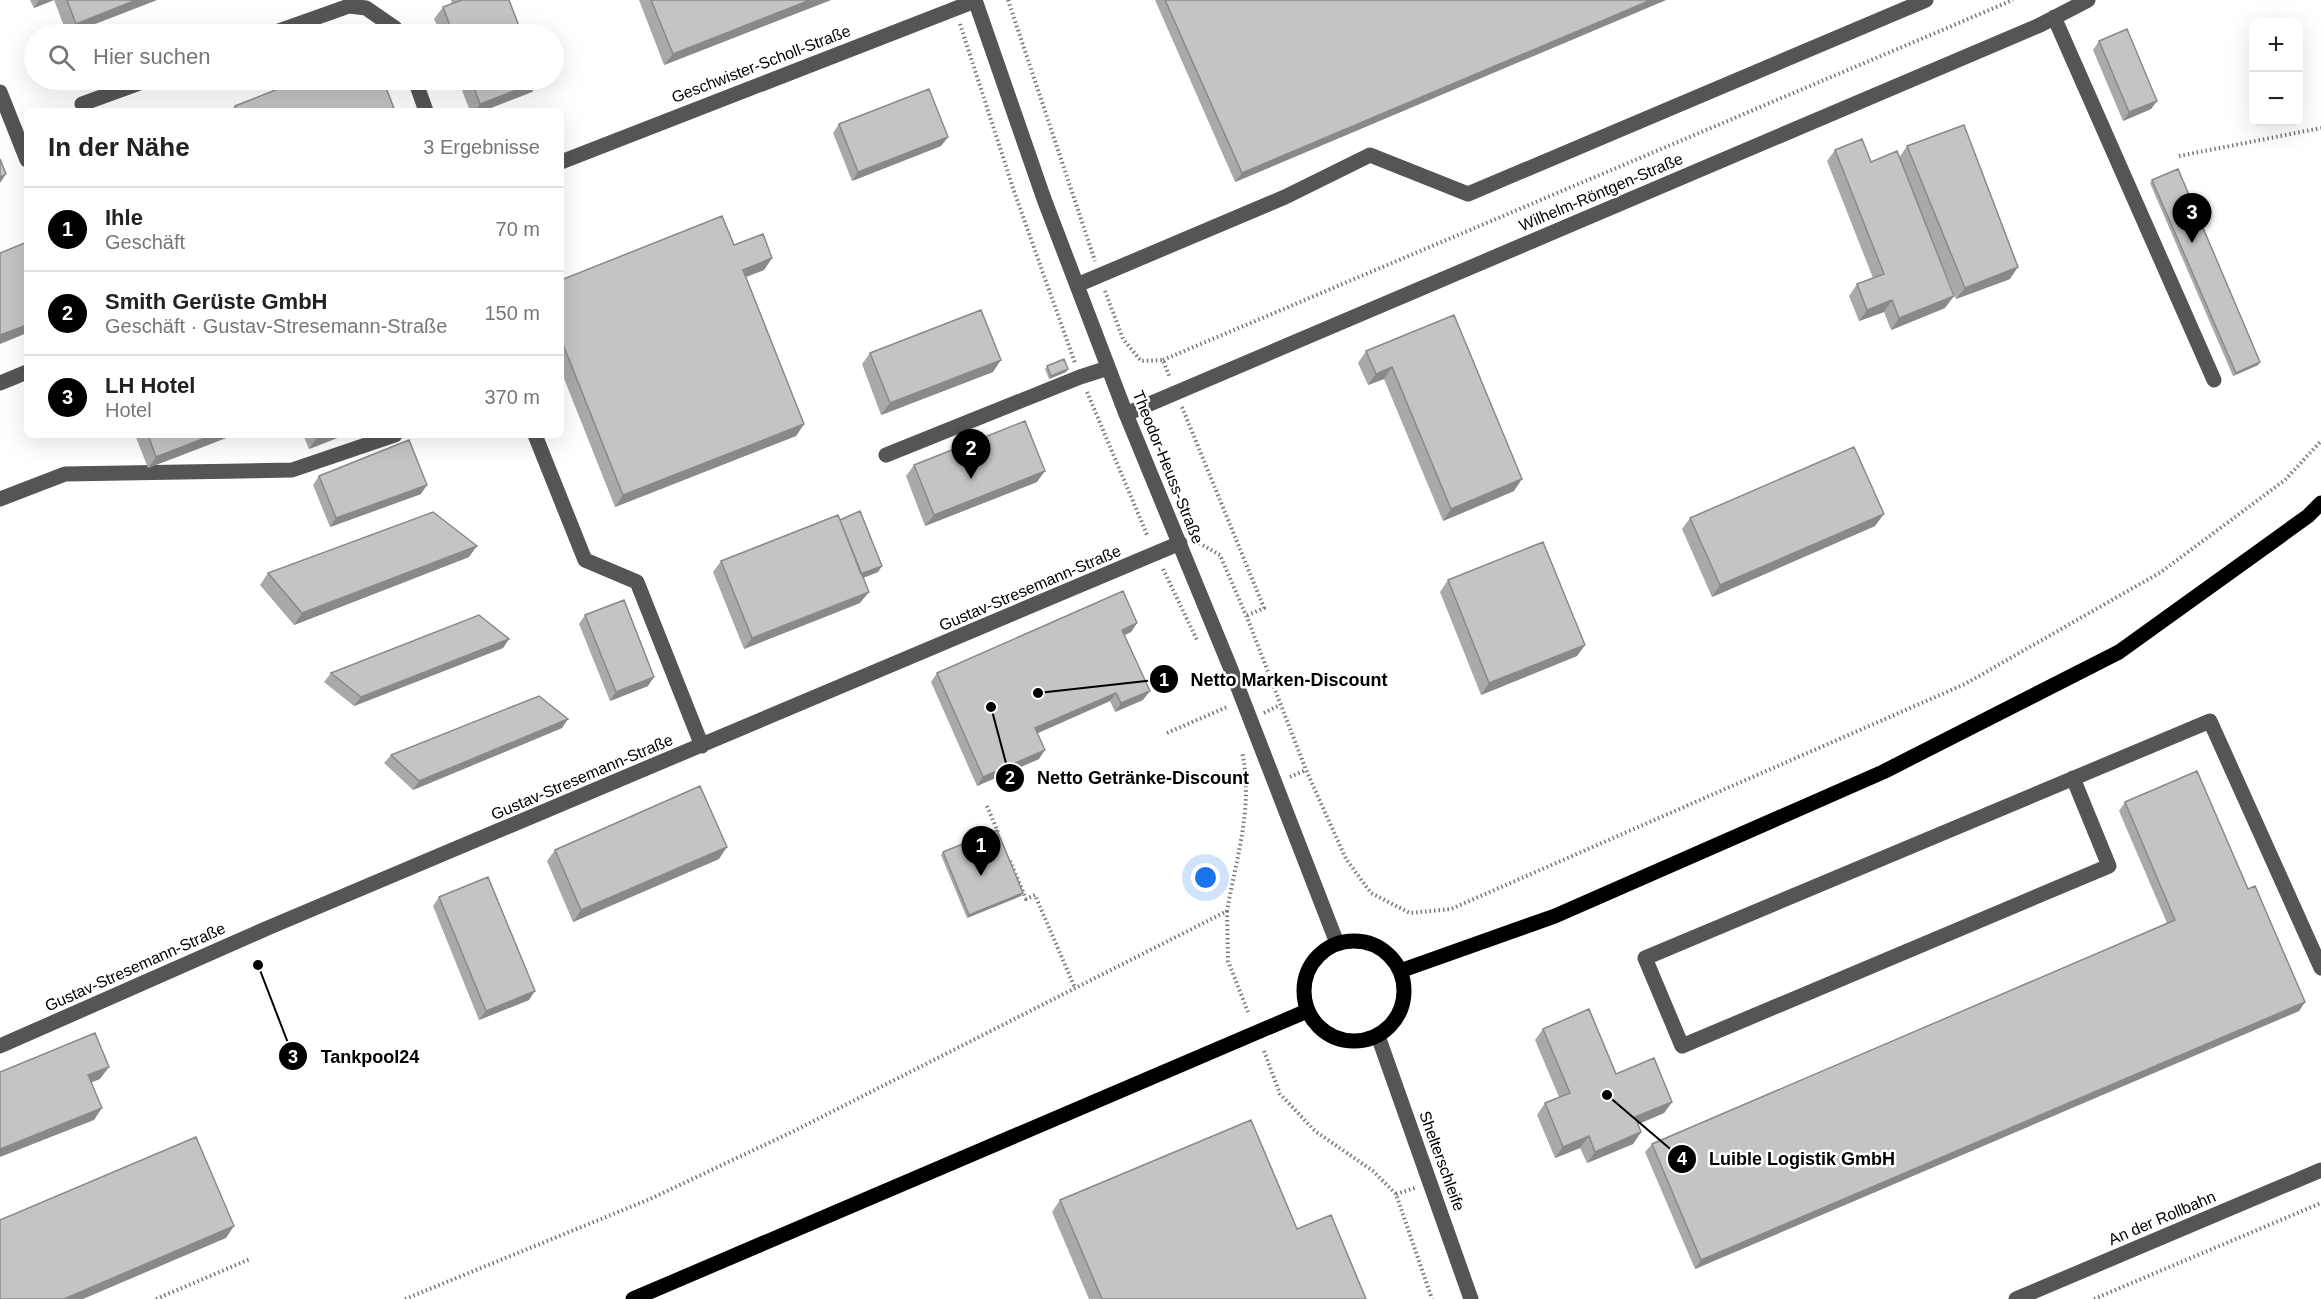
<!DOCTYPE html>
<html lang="de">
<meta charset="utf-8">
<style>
:root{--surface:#fff;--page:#f6f6f6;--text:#222;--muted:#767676;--line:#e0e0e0;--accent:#000}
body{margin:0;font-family:Helvetica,sans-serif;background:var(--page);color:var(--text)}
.controls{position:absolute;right:18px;top:18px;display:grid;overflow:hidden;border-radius:9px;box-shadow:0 6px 24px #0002}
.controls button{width:54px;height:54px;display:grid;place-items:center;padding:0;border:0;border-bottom:2px solid var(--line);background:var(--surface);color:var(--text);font:30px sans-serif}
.you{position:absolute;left:1206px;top:878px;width:21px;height:21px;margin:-15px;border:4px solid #fff;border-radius:50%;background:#1a73e8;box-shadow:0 0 0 9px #1a73e833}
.badge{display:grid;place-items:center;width:39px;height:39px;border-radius:50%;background:var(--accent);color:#fff;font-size:20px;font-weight:700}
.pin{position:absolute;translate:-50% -50px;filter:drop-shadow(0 2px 3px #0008)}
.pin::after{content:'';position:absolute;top:32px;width:21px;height:18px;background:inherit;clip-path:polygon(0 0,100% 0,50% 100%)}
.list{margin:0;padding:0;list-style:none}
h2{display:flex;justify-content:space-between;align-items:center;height:78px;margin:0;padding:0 24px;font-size:26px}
h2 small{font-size:20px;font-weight:400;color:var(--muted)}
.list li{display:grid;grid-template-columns:39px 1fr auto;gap:18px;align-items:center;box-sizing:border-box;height:84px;padding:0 24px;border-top:2px solid var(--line)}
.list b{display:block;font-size:22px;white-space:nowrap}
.list p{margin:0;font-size:20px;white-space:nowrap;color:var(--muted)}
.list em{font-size:20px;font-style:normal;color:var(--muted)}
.icon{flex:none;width:33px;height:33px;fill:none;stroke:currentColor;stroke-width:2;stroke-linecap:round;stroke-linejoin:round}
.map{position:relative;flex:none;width:2321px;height:1299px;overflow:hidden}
.search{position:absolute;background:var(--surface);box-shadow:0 6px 24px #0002;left:24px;top:24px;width:540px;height:66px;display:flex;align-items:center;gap:15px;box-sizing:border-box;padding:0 21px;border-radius:33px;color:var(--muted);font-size:22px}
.panel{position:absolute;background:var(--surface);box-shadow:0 6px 24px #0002;left:24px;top:108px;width:540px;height:330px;border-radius:9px}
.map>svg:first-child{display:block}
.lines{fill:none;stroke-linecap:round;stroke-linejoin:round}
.path{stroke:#777;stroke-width:4;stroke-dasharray:1.5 3;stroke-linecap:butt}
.minor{stroke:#555;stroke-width:15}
.major{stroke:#000;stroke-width:15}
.wall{fill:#a9a9a9}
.shaded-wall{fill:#898989}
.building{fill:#c4c4c4;stroke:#898989;stroke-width:1.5}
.labels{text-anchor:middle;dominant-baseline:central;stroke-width:5;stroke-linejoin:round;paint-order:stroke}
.street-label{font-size:16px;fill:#000;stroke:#fff}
.leader{fill:none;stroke:#000;stroke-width:2}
.callout-dot{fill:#000;stroke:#fff;stroke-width:2}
.mark-label{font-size:18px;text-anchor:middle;font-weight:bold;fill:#fff}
.callout-label{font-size:18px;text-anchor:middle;font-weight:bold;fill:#000;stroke:#fff;stroke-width:5;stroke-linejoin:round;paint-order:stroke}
</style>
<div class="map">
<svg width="2321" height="1299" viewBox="0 0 2321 1299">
<rect width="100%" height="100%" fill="#fff"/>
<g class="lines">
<path class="path" d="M1008,0L1095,261
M960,24L1015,194L1075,363
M2179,156L2321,128
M1105,291L1123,339L1141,361L1163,360L1170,378
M1163,360L2013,0
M1087,392L1148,537
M1182,407L1264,608L1246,616
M1199,543L1220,555L1248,620L1306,770L1346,859L1371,893L1410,913L1451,909L1965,684L2161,572L2285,480L2321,441
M1163,569L1197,640
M1264,713L1280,705
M1167,733L1227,707
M1290,777L1306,770
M987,806L998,832
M1010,861L1026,899L1035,895L1075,988
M1227,911L1228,961L1248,1012
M1264,1051L1280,1094L1315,1131L1373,1171L1396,1194L1432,1299
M1396,1194L1415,1188
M156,1299L250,1259
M405,1299L650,1199L792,1132L1227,911C1236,859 1254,805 1242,752
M2094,1299L2321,1203"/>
<path class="minor" d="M975,0L1044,199L1126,414L1230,667L1337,943
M2054,17L2214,380
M270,34L349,6L366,8L395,28L398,34
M415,80L426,111
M0,92L27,160
M82,104L148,80
M561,162L975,1
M1077,285L1285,197L1370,155L1468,194L1926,0
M0,383L27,372
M1126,414L2040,25L2088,0
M535,435L585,560L637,582L702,746
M886,455L1080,377L1108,368
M0,499L65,474L292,470L395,435
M2073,778L2109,866L1682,1046L1645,958L2210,721L2321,968
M1378,1036L1471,1299
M0,1046L270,927L1180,543
M2016,1299L2321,1170"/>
<path class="major" d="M1304 991a50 50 0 1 1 100 0a50 50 0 1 1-100 0Z
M1400,971L1555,916L1883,772L2119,652L2308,516L2321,503
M633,1299L1307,1011"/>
</g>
<path class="wall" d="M30,0H157L70,34H67L54,0L34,8Z
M451,0H509L522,34H441L434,19L443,7L452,4Z
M639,0H831L664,65Z
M1155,0H1666L1235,182Z
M2099,41L2157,101L2151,109L2123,121L2093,50Z
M458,80H540V81L532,92L483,111H470Z
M235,106L395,111H231Z
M839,124L948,137L941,146L852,181L833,133Z
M1907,146L2010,279L1956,299L1914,195L1945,308L1891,330L1884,312L1859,321L1849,296L1857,284L1873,278L1827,161L1835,150L1871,162L1899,158Z
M2152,180L2260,362L2258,365L2233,376L2150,183Z
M734,245L772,258L764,270L746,277L804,424L796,436L615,507L561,371V280Z
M1454,315L1514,491L1443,521L1384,379L1368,385L1358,363L1366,351Z
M870,353L993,372L881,415L862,364Z
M1047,366L1066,372L1049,379L1045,369Z
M135,435H234L148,468Z
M303,435H345L309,449Z
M914,465L1037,482L925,526L906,476Z
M319,476L421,494L330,527L313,485Z
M1690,518L1875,526L1712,597L1682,529Z
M840,520L878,572L863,578L860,603L744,649L713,572L721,561Z
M469,557L294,625L260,585L268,573Z
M1448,580L1585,645L1577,656L1481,695L1440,592Z
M585,615L648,686L610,701L579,624Z
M1137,623L1131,632L1125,635L1143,700L1115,712L1110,701L1038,733L1039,759L977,786L931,682L937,673Z
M509,639L503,648L354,706L324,682L331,673Z
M562,728L413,790L384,763L391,755Z
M2125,802L2248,889L2305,1002L2299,1011L1695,1269L1645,1152L1652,1144L2167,923L2119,811Z
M555,850L719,859L573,922L547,861Z
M943,852L1021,896L967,918L941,855Z
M439,897L529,1000L479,1020L433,906Z
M1543,1029L1616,1074L1672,1102L1664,1113L1638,1124L1641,1132L1633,1144L1587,1163L1580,1148L1555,1158L1537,1115L1545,1103L1559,1097L1535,1040Z
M1060,1200L1297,1229L1366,1299H1089L1052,1212Z"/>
<path class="shaded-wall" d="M39,0H54L34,8Z
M136,0H157L68,34L76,24Z
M810,0H831L664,65L673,54Z
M1651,0H1666L1235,182L1242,173Z
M540,81L532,92L483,111H475L480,104Z
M2157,101L2151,109L2123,121L2129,112Z
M948,137L941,146L852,181L858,172Z
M6,174L0,183V177Z
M772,258L764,270L735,281L743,270Z
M2018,267L2010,279L1956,299L1965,288Z
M1954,296L1945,308L1891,330L1899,318Z
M1892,300L1884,312L1859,321L1867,310Z
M27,325V333L0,344V335Z
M1001,360L993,372L881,415L890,403Z
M2260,362L2258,365L2233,376L2236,373Z
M1392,367L1384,379L1368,385L1376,374Z
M1068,369L1066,372L1049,379L1051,376Z
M804,424L796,436L615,507L623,495Z
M213,435H234L148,468L156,457Z
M323,435H345L309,449L317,438Z
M1045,471L1037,482L925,526L934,515Z
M1522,479L1514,491L1443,521L1451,509Z
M427,485L421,494L330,527L336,518Z
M1884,514L1875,526L1712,597L1720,585Z
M477,546L469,557L294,625L302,613Z
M882,566L878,572L852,582L856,576Z
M869,592L860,603L744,649L752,638Z
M1137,623L1131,632L1116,638L1122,630Z
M509,639L503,648L354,706L361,697Z
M1585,645L1577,656L1481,695L1489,683Z
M654,677L648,686L610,701L616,692Z
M1150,691L1143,700L1115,712L1121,703Z
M1116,693L1110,701L1029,737L1035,728Z
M568,719L562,728L413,790L419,781Z
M1045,750L1039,759L977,786L983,777Z
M727,847L719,859L573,922L581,910Z
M1023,893L1021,896L967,918L969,915Z
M535,991L529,1000L479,1020L486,1011Z
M2305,1002L2299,1011L1695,1269L1701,1260Z
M109,1067L100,1079L80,1087L88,1075Z
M1672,1102L1664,1113L1627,1129L1635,1117Z
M102,1108L94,1120L0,1157V1149Z
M1641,1132L1633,1144L1587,1163L1595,1152Z
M1589,1136L1580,1148L1555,1158L1563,1147Z
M234,1226L226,1238L83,1299H64Z"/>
<path class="building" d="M67,0H136L76,24Z
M462,0H509L522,34H453L443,7Z
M651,0H810L673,54Z
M1165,0H1651L1242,173Z
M2127,29L2157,101L2129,112L2099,41Z
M301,80H383L395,111H237L235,106Z
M471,80H540V81L480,104Z
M929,89L948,137L858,172L839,124Z
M1964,125L2018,267L1965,288L1907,146Z
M1862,139L1871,162L1897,151L1954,296L1899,318L1892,300L1867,310L1857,284L1884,274L1835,150Z
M0,159L6,174L0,177Z
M2178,169L2260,362L2236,373L2152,180Z
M722,216L734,245L763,234L772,258L743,270L804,424L623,495L562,342H561V280Z
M27,242V325L0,335V253Z
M981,310L1001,360L890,403L870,353Z
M1454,315L1522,479L1451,509L1392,367L1376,374L1366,351Z
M1064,359L1068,369L1051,376L1047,366Z
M1025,421L1045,471L934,515L914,465Z
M148,435H213L156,457Z
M409,440L427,485L336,518L319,476Z
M1854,447L1884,514L1720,585L1690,518Z
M860,511L882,566L861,574L840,520Z
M433,512L477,546L302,613L268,573Z
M838,515L869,592L752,638L721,561Z
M1543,542L1585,645L1489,683L1448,580Z
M1123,591L1137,623L1122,630L1150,691L1121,703L1116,693L1035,728L1045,750L983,777L937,673Z
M624,600L654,677L616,692L585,615Z
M479,615L509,639L361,697L331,673Z
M539,696L568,719L419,781L391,755Z
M2197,771L2248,889L2255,886L2305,1002L1701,1260L1652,1144L2175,920L2125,802Z
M700,786L727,847L581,910L555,850Z
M997,830L1023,893L969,915L943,852Z
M488,877L535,991L486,1011L439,897Z
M1589,1009L1616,1074L1654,1058L1672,1102L1635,1117L1641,1132L1595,1152L1589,1136L1563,1147L1545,1103L1570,1093L1543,1029Z
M95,1033L109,1067L88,1075L102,1108L0,1149V1072Z
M1251,1120L1297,1229L1331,1215L1366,1299H1102L1060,1200Z
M196,1137L234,1226L64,1299H0V1220Z"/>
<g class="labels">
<g class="street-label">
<text transform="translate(761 64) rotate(-21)">Geschwister-Scholl-Straße</text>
<text transform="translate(1601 192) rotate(-23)">Wilhelm-Röntgen-Straße</text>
<text transform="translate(1168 467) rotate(68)">Theodor-Heuss-Straße</text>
<text transform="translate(1030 588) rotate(-23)">Gustav-Stresemann-Straße</text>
<text transform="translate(582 777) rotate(-23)">Gustav-Stresemann-Straße</text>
<text transform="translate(135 967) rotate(-24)">Gustav-Stresemann-Straße</text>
<text transform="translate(1442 1161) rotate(70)">Shelterschleife</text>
<text transform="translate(2162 1218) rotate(-23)">An der Rollbahn</text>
</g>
</g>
<path class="leader" d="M1038 693L1164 679M991 707L1010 778M258 965L293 1056M1607 1095L1682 1159"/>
<g class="callout-dot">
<circle cx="1038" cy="693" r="6"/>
<circle cx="991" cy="707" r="6"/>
<circle cx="258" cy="965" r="6"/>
<circle cx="1607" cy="1095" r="6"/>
<circle cx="1164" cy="679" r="15"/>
<circle cx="1010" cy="778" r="15"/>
<circle cx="293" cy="1056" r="15"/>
<circle cx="1682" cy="1159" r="15"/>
</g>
<g class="mark-label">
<text x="1164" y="686">1</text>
<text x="1010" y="784">2</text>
<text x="293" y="1063">3</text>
<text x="1682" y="1165">4</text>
</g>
<g class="callout-label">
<text x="1289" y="686">Netto Marken-Discount</text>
<text x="1143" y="784">Netto Getränke-Discount</text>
<text x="370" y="1063">Tankpool24</text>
<text x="1802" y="1165">Luible Logistik GmbH</text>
</g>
</svg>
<div class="controls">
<button>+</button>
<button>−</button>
</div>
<div class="you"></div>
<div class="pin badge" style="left:981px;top:876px">1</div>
<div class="pin badge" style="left:971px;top:479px">2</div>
<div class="pin badge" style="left:2192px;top:243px">3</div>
<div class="search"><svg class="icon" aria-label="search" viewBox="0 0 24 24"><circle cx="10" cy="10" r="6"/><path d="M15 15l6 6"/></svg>Hier suchen</div>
<section class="panel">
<h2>In der Nähe<small>3 Ergebnisse</small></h2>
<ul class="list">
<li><span class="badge">1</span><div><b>Ihle</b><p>Geschäft</p></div><em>70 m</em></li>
<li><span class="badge">2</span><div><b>Smith Gerüste GmbH</b><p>Geschäft · Gustav-Stresemann-Straße</p></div><em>150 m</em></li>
<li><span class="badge">3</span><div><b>LH Hotel</b><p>Hotel</p></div><em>370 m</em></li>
</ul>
</section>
</div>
